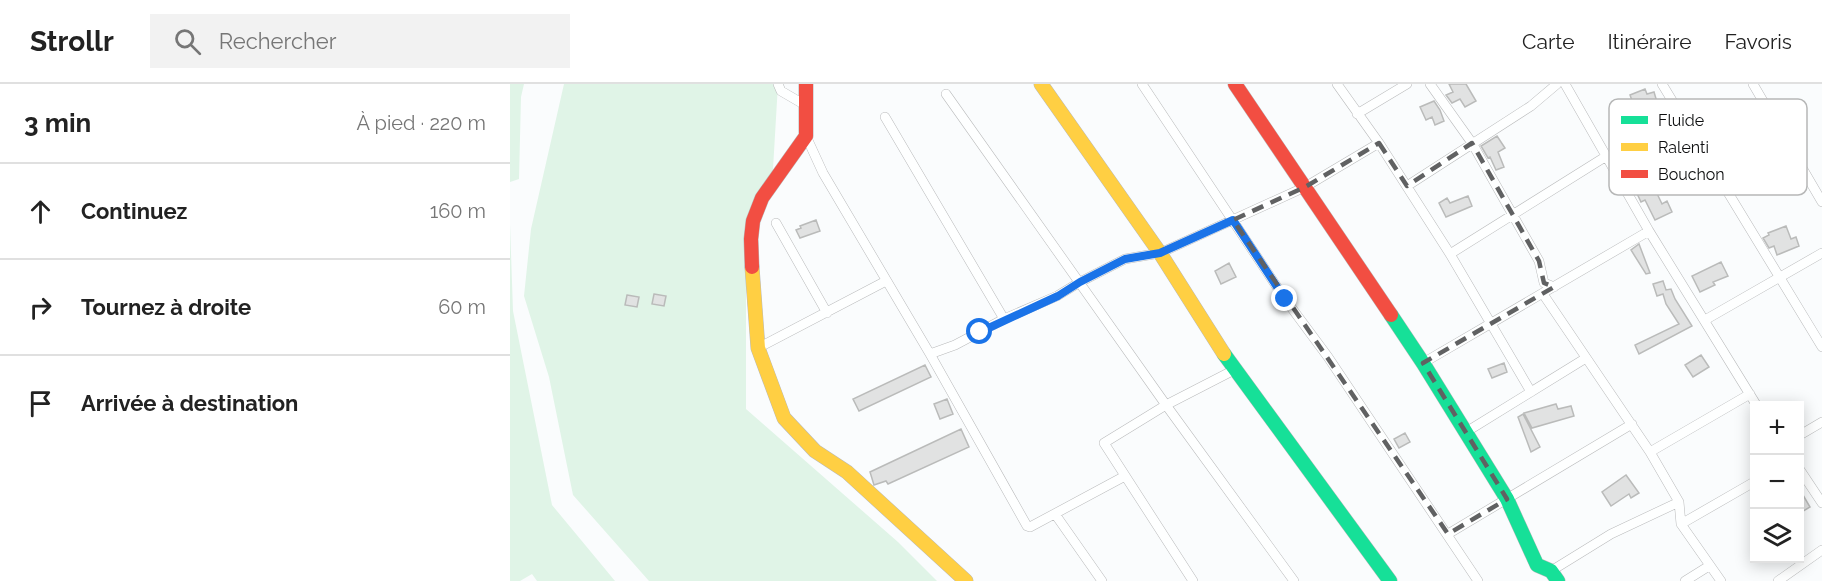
<!DOCTYPE html>
<html lang="fr">
<meta charset="utf-8">
<style>
:root{--surface:#fff;--page:#f2f2f2;--text:#222;--muted:#767676;--line:#e0e0e0}
body{margin:0;font-family:Raleway,sans-serif;background:var(--page);color:var(--text)}
.controls{position:absolute;right:18px;bottom:18px;display:grid;overflow:hidden;border-radius:0px;box-shadow:0 3px 15px #0003}
.controls button{width:54px;height:54px;display:grid;place-items:center;padding:0;border:0;border-bottom:2px solid var(--line);background:var(--surface);color:var(--text);font:30px sans-serif}
.stop{position:absolute;width:18px;height:18px;margin:-14px;border:4px solid #1a73e8;border-radius:50%;background:#fff}
.stop.end{background:#1a73e8;border-color:#fff;box-shadow:0 2px 6px #0008}
.list{margin:0;padding:0;list-style:none}
h2{display:flex;justify-content:space-between;align-items:center;height:78px;margin:0;padding:0 24px;font-size:26px}
h2 small{font-size:20px;font-weight:400;color:var(--muted)}
.list li{display:grid;grid-template-columns:39px 1fr auto;gap:18px;align-items:center;box-sizing:border-box;height:96px;padding:0 24px;border-top:2px solid var(--line)}
.list b{display:block;font-size:22px;white-space:nowrap}
.list em{font-size:20px;font-style:normal;color:var(--muted)}
.icon{flex:none;width:33px;height:33px;fill:none;stroke:currentColor;stroke-width:2;stroke-linecap:round;stroke-linejoin:round}
.map{position:relative;flex:none;width:1312px;height:497px;overflow:hidden}
header{display:flex;align-items:center;gap:36px;box-sizing:border-box;height:84px;padding:0 30px;background:var(--surface);border-bottom:2px solid var(--line)}
header strong{font-size:28px}
nav{display:flex;gap:33px;margin-inline-start:auto;font-size:21px}
.search{width:420px;height:54px;background:var(--page);display:flex;align-items:center;gap:15px;box-sizing:border-box;padding:0 21px;border-radius:0px;color:var(--muted);font-size:22px}
main{display:flex}
aside{flex:1;background:var(--surface)}
.map>svg:first-child{display:block}
.green{fill:#e0f4e7}
.building{fill:#e1e2e2;stroke:#babbba;stroke-width:1.5}
.lines{fill:none;stroke-linecap:round;stroke-linejoin:round}
.street-casing{stroke:#b9babb;stroke-width:10}
.fast-casing{stroke:#b9babb;stroke-width:15}
.slow-casing{stroke:#b9babb;stroke-width:15}
.jam-casing{stroke:#b9babb;stroke-width:15}
.street{stroke:#feffff;stroke-width:9}
.fast{stroke:#16e098;stroke-width:14}
.slow{stroke:#ffcf43;stroke-width:14}
.jam{stroke:#f24e42;stroke-width:14}
.route{stroke:#1a73e8;stroke-width:8}
.marked{fill:none;stroke:#606162;stroke-width:4.5;stroke-dasharray:12 8;stroke-linejoin:round}
.key{fill:#fff;stroke:#b6b7b7;stroke-width:1.5}
.key-label{font-size:16px;fill:#0d0e0f}
</style>
<header>
<strong>Strollr</strong>
<div class="search"><svg class="icon" aria-label="search" viewBox="0 0 24 24"><circle cx="10" cy="10" r="6"/><path d="M15 15l6 6"/></svg>Rechercher</div>
<nav><a>Carte</a><a>Itinéraire</a><a>Favoris</a></nav>
</header>
<main>
<aside>
<h2>3 min<small>À pied · 220 m</small></h2>
<ul class="list">
<li><svg class="icon" aria-label="ahead" viewBox="0 0 24 24"><path d="M12 20V5M6 11l6-6 6 6"/></svg><div><b>Continuez</b></div><em>160 m</em></li>
<li><svg class="icon" aria-label="right" viewBox="0 0 24 24"><path d="M7 20v-9h11M14 6l5 5-5 5"/></svg><div><b>Tournez à droite</b></div><em>60 m</em></li>
<li><svg class="icon" aria-label="arrive" viewBox="0 0 24 24"><path d="M6 21V4h12l-3 4 3 4H6"/></svg><div><b>Arrivée à destination</b></div></li>
</ul>
</aside>
<div class="map">
<svg width="1312" height="497" viewBox="0 0 1312 497">
<rect width="100%" height="100%" fill="#fafcfd"/>
<path class="green" d="M0,0H14L11,13L9,95L0,98Z
M54,0H268L263,85L236,184V325L388,458L427,497H139L63,411L39,293L14,212L21,145Z
M0,140L3,227L42,421L105,497H27L22,490L10,497H0Z"/>
<path class="building" d="M939,0H956L966,17L955,23L950,15L942,19L936,11L943,8Z
M1135,5L1137,10L1144,8L1147,18L1125,25L1120,11Z
M924,17L930,26L934,37L925,41L922,33L916,36L910,23Z
M987,52L995,64L988,68L994,83L986,86L980,73L978,74L971,62Z
M1132,78L1152,120L1157,117L1162,128L1145,136L1135,116L1131,118L1116,86Z
M958,112L962,122L936,133L929,119L937,114L940,119Z
M306,136L310,147L290,154L286,146L291,144L290,142Z
M1276,142L1281,155L1286,153L1289,162L1267,171L1264,162L1259,164L1253,154L1259,151L1258,149Z
M1129,160L1140,189L1136,190L1121,166Z
M1211,178L1218,192L1203,198L1205,201L1190,208L1182,192Z
M719,179L726,193L711,200L705,187Z
M1153,197L1156,206L1161,205L1165,215L1182,242L1129,270L1125,261L1169,240L1156,220L1153,210L1147,212L1143,200Z
M144,210L156,212L154,222L142,220Z
M117,211L129,213L127,223L115,221Z
M1191,271L1199,283L1183,293L1175,281Z
M994,279L997,288L982,294L978,285Z
M415,281L421,293L349,327L343,315Z
M437,315L443,330L430,335L424,320Z
M1046,320L1048,325L1061,322L1064,332L1022,344L1014,329Z
M1013,330L1030,363L1021,368L1008,333Z
M451,345L459,363L378,400L376,397L364,401L360,388Z
M895,349L900,358L889,364L884,355Z
M1116,391L1129,409L1121,414L1119,410L1101,422L1092,408Z
M1290,406L1300,423L1290,429Z"/>
<g class="lines">
<defs>
<path id="street" d="M268,0L271,7L295,21
M632,0L775,215L818,273L968,497
M827,0L869,59L940,170L1021,308
M920,0L962,59L1029,177L1034,199L1044,203
M1055,0L1139,147L1247,322
M1152,0L1312,263
M1243,0L1312,118
M436,10L656,321L784,497
M847,30L897,0
M375,33L494,235
M296,52L313,89L420,270L517,442L520,443L615,392
M897,102L1021,22L1047,0
M266,139L317,229
M940,170L1095,73
M1033,210L1140,368L1169,418L1171,440L1211,497
M1195,236L1312,169
M248,264L376,197
M420,270L445,261L494,235L547,212L570,198L615,175L650,169L795,103L869,59
M913,279L1139,147
M956,348L1076,274
M1290,351L1312,338
M1140,368L1240,310
M1290,386L1312,419
M545,430L592,497
M1171,440L1244,398
M938,450L1122,340
M1041,487L1101,450L1169,418
M683,497L594,359L656,321L724,286
M1175,497L1199,482
M1268,497L1312,466"/>
<path id="fast" d="M881,231L913,279L997,415L1027,481L1041,487L1048,497
M714,270L880,497"/>
<path id="slow" d="M531,0L650,169L714,270
M242,183L248,264L274,334L305,367L337,388L456,497"/>
<path id="jam" d="M725,0L881,231
M242,183L241,155L243,137L252,114L296,52V0"/>
</defs>
<use href="#street" class="street-casing"/>
<use href="#fast" class="fast-casing"/>
<use href="#slow" class="slow-casing"/>
<use href="#jam" class="jam-casing"/>
<use href="#street" class="street"/>
<use href="#fast" class="fast"/>
<use href="#slow" class="slow"/>
<use href="#jam" class="jam"/>
</g>
<g class="lines">
<path class="route" d="M470,248L548,212L570,198L615,175L650,169L723,136L775,215"/>
</g>
<path class="marked" d="M869,59L897,102L962,59L1029,177L1034,199L1044,203L913,279L997,415L938,450L723,136L795,103Z"/>
<rect x="1099" y="15" width="198" height="96" rx="9" class="key"/>
<rect x="1111" y="32" width="27" height="8" fill="#16e098"/>
<rect x="1111" y="59" width="27" height="8" fill="#ffcf43"/>
<rect x="1111" y="86" width="27" height="8" fill="#f24e42"/>
<g class="key-label">
<text x="1148" y="42">Fluide</text>
<text x="1148" y="69">Ralenti</text>
<text x="1148" y="96">Bouchon</text>
</g>
</svg>
<div class="controls">
<button>+</button>
<button>−</button>
<button><svg class="icon" aria-label="layers" viewBox="0 0 24 24"><path d="M12 4l9 5-9 5-9-5zM3 14l9 5 9-5"/></svg></button>
</div>
<div class="stop" style="left:470px;top:248px"></div>
<div class="stop end" style="left:775px;top:215px"></div>
</div>
</main>
